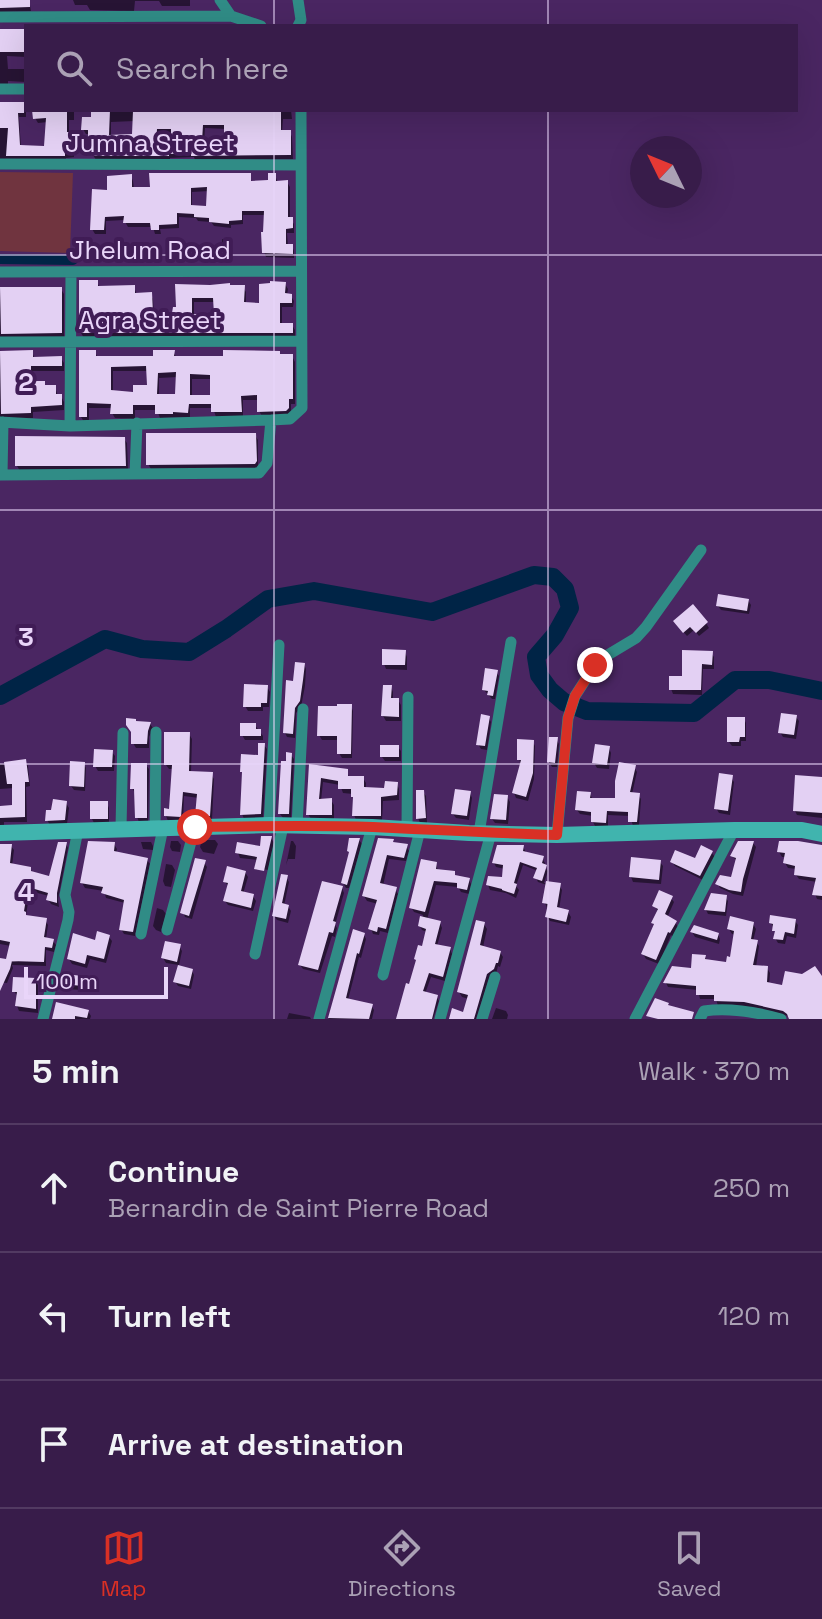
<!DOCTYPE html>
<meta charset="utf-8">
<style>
:root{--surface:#381c4a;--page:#3f2551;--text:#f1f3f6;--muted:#aba1b5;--line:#523a62;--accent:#d93025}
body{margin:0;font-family:"Space Grotesk",sans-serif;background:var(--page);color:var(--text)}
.compass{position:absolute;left:630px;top:136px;width:72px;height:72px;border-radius:50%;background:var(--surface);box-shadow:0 8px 32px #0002;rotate:313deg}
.scale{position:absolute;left:24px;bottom:20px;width:144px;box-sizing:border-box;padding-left:8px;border:4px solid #e9d5f9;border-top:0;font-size:22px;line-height:28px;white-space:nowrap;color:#e9d5f9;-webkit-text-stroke:6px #401c56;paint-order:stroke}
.stop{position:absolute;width:24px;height:24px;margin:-18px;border:6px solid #d93025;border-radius:50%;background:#fff}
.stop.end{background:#d93025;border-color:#fff;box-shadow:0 2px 8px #0008}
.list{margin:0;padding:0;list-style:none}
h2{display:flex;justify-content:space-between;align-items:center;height:104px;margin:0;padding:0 32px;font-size:34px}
h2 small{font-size:26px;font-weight:400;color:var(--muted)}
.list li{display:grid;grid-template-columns:52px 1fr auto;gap:24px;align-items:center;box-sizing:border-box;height:128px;padding:0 32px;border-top:2px solid var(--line)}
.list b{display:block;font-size:30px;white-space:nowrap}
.list p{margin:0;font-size:26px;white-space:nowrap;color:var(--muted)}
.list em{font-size:26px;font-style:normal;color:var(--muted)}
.icon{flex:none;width:44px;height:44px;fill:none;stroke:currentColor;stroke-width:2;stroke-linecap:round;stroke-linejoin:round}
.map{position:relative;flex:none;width:822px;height:1019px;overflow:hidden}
.search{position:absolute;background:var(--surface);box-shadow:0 8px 32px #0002;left:24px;right:24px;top:24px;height:88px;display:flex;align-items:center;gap:20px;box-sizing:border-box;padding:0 28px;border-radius:0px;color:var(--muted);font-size:30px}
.sheet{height:488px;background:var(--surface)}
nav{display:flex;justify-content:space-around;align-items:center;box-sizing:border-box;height:112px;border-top:2px solid var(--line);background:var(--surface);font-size:22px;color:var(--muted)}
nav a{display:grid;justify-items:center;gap:4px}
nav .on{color:var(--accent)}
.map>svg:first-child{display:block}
.green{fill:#70343f}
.shadow{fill:#0007;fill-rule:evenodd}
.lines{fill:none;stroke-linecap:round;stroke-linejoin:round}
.canal{stroke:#002446;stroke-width:10}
.river{stroke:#002446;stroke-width:18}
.building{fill:#e3d0f3;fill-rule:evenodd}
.street{stroke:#308c86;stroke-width:11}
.secondary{stroke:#40b4ae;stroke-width:16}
.route{stroke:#d93025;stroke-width:10}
.grid{fill:none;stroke:#e9d5f9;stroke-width:2;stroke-opacity:0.55}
.labels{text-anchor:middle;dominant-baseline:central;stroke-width:8;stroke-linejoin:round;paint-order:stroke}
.street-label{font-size:26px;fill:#e9d5f9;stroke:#401c56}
.grid-label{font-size:26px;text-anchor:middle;font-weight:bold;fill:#e9d5f9;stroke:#401c56;stroke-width:8;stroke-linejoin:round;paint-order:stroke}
</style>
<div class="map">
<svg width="822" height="1019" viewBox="0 0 822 1019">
<rect width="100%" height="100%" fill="#4a2662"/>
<path class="green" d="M0,172L73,173L70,253L0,251Z"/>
<path class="shadow" d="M0,0H29L31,11L0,12Z
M73,0H202H190V6H162L159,1H135L134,11L90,10L87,5H75Z
M0,31H26V57L7,56L8,69H26V82L8,81V85H0Z
M24,104L26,108V117H19L21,148H46L48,122L38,123L35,118L42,110H74V120H69V134H71L74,138V157L66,158V160L0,161V111Z
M93,110H291L292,119H283L282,132H290L292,137L293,159L195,160L194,157L170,158V160H96L93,155V146L90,141V134H86L83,129L93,119ZM135,121L134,136L111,137V122ZM205,128L226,129V143H204ZM158,133H173V147L157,148Z
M249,175L252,183L270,182L275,175L278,183L287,182L290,187V219L294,224V233H287L288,246H292L294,251V258L266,257L264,252L266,215H243V224L231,225V228L214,226L211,222L198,221L196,218L179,217V228L160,229L161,234H155L153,227H128L124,220L106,221V234H95L92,229L108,192L131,176L133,181L134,189ZM209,191L208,208L192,207V192Z
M222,239L227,241L228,249L222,247Z
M97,282L100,288L134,287L137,295L150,294L153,299L154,315H174L178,310L177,286L243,287L246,292V304L262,305L285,284L288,289L287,295L291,296L294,301L293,307H282V325H292L295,330V337L84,338L81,333ZM194,302H215L216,316H194Z
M0,289H61L64,294V338L0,340Z
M32,352L35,359L61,358L64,363V371H33V383L46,387H55L58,396H61L64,402V410L33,412V418L0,419V353Z
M95,352L98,358H155L173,352L177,358L292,356L295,362V404H291V414L262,416L259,411V400H243V417H216L213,408H190V417L160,418L157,410H135V419L115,418L112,413L113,408H89V422H84L81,417ZM113,371H149V387L135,394L113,393ZM178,377L177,396H159V378ZM192,379H212V397H192Z
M255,435L258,440V468L151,469L148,464Z
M124,439L127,443L128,470L20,471L17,466Z
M748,600L751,605L749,614L721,610L718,606Z
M706,623L709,628L699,636L694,630L687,636L678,626Z
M405,652L407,657V670L386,669L384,664Z
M711,653L714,657V669H703L702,695L673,694L671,689Z
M304,664L306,669L305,686L301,707L296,713L295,738L287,737L285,733L295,683Z
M496,672L499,676L495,699H492L484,690Z
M267,687L270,692L269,707H263V711H248L245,706Z
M391,687L393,692V700H398L401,705V721H386L383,716Z
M351,706L353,711L352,758H342L339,753V740H322L319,735Z
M796,717L799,721L796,739L783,737L780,732Z
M489,718L491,722L487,750L481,749L478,744Z
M744,719L746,723V741H741V746H732L729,742Z
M136,723L150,724L153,728L149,737V748H136L133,743Z
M255,725L263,736V740H245L242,735Z
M189,734L192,739L191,773L211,774L214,779L212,820H200L197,816L199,798L184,796L183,821H168L166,816L171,811L174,769H169L166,765Z
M556,739L559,744L557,767H552L549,762Z
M533,742L535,746L534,779L528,801L516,798L514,793L521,765L519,759Z
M264,745L267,749L263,818L244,819L242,814Z
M398,747L401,751V761H385L382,757Z
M609,748L611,753L609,769L597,768L594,763Z
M112,752L115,756L114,771H98L95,766Z
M291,755L294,759L291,818H283L280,814L288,763Z
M25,761L28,766L30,786L26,787L27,822H4V826L0,827V808L14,807V788L0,789V764Z
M84,764L86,768L85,791L74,790L71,786Z
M146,765L149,769L148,822H139L137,817L135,793L132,788Z
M311,767L347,770L349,778H363L366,783V789L386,790L397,784L399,789V800L383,801L382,821L356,820L354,815L355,801L353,794L343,793L340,785L323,782L321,801L331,800L334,805V819H311L308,814Z
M634,767L637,772L632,794L638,795L641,799L639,826H633L630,816L608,815V827L595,826L593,822V816L580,814L577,810L590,794L593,800H617Z
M731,777L734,782L730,815L719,813L716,808Z
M822,779V818L797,815L795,811Z
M423,792L426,796L427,823H420L418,818Z
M470,793L472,798L469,820L456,818L453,814Z
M507,797L510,802L508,824L495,823L492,819Z
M66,803L69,808L67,824L50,825L47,820Z
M107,803L109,808V823H94L92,819Z
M271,838L274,843L268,870L257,868V870L256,869L258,860L240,858L238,853L261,848Z
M202,840H215L218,844L214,854L203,852L200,847Z
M359,840L362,844L349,888H346L343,883L350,853Z
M379,840L406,846L409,851L406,861L389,859L383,886L395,889L398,894L388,933L380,931L379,935L373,934L371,929L378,904L367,901L364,896Z
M171,841H178L181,845L180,852L172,851L170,847Z
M291,841H293L296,846L295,859H288L286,865Z
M141,842H151L153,846V850L143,849Z
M753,843L756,847L743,896L733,894L720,888L718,884L732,879L737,861L732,856Z
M66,844L68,848L58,899L59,907L51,904L48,899L49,896L30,891L26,915L45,920L48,925L46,939L53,941L56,945L54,952L46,950V966L12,965L13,968L7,983L0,982V960L7,962L11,946L0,944V846H11L14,850L12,866L30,868L33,874L51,879Z
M114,844L117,849L116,853L147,860L150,864L135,936L124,934L121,929L125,903L106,898L104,891L85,888L82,883Z
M523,847L526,852L542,858L545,863L544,866L548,871L544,883L559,885L562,890L559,910L568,912L571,917L569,925L550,921L547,916V908L545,903L547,885L538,882L536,878L538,871L523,865L516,886L519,890L516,898L506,893L490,890L488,885L503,880L505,869L496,867L494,863Z
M822,847V900L817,899L815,894L817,882L799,879L796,875L797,869L788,868L785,863L786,857H782L779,852Z
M712,853L715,857L703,880L675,866L672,862L696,861Z
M204,862L207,867L192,919L185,917L183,912Z
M660,862L663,866L661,884L633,882L631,877Z
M166,864L172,865L175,870L171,887L165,886L163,881Z
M436,864L438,871L469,880L471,884L469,894L461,892L458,887L436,885L427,920L440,923L442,928L437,946L450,949L452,954L445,981L431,977L425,994L436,996L439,1001L433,1019H398L427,932L422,930L420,926L423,915L414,912L411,907Z
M245,872L248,877L243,894L253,896L256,901L253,911L228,905L225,901L228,886L225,882Z
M286,877L289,882L284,906H288L291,911L288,923L277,920L274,916Z
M342,888L344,893L335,925L337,928L335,937L332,936L320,973L303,969L300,965Z
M725,897L728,901L726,916L708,914L706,910Z
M671,898L674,902L667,918L675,922L678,927L673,937L671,935L659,964L646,959L643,954L655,927L653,923L659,912L654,906Z
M157,908L163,910L166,914L161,932L156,930L153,926Z
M795,921L798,925L796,938L787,936L785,944L778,943L775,938L776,933L771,923Z
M484,924L487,929L483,947L500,952L503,957L500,967L498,966L496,974L489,979L476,1019H451L464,1014L469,999L462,997L459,992Z
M753,924L756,929L753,941L756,942L759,946L756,967L767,968L770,973L769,985L784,988L822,980V1019H791L792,1017L757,1008L718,1006L716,999H700L698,990L668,987L666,983L693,970L705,957L708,962L728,965L732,959L736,935L732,934L729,929Z
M354,932L364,935L366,939L361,958L359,957L348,1000L371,1005L374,1010L372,1019H329Z
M692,932L718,934L720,939L719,944L695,937Z
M109,937L112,941L106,963L90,959L87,968L72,964L69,959Z
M179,946L182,951L179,965L166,963L163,958Z
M192,971L194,975L191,989L178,986L175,981Z
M93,978L95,983V991L67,989L64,984Z
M35,980L38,985V1013L19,1011L17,1006L18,997L14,991Z
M496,1008L506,1011L508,1015L507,1019H492Z
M88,1011L91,1016L90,1019H54Z
M289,1013L310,1017L311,1019H287Z"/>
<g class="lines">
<path class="canal" d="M0,259L73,260"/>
<path class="river" d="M0,696L105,639L142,649L189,652L226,629L268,599L314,591L432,612L534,575L553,577L565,589L570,608L555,635L536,657L539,675L550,690L564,702L587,711L694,713L735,680H769L822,691"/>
</g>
<path class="building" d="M0,0H30V7L0,8Z
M0,29H26V52H0Z
M0,102H25L24,113H18L20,145L44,146L46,118L33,119L32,110H67V132H72L73,153H65V156H6L8,128H0Z
M91,110H110L109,135L132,134L133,111L136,110H281V130H291V155L191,156V153L169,154V156H91L92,141H88V130H81L82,117H91ZM203,125H224V141H202ZM157,129H171V145L156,146Z
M149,173H251V181L268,180V173H276V181L288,180V217H293V228L286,229V244H293V254L262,253L261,232H263L264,211H242V220L229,221V224L209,222V218L194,217V214L177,213V224L159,225V230H151L150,223H123L124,216L105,217L104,230H90L92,189L107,190V176L132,174V187H150ZM207,187L206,206L191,205V188Z
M79,280H98V286L135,285V293L152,292L153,313H172L173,307H176L175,284L210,285L230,283V285H245L244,302L259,303V284L270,283V281L286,282L285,293L292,294V303H280V323H293V333H79ZM192,298H213L214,314H192Z
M0,287H62V333L1,334Z
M33,350V357L62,356V366H31V381H45V385H56V394H62V405L31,407V413L1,414L0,351Z
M79,350H96V356H153V350H175L174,356H223V350L280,351V354H293V399H289V408L286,411L257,412V395L241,396L242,412H211V404H189L188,413L173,412V414H155V405H133V414H110L111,404L87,403V417H79ZM146,366L147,385H133V392L111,390V367ZM176,372L175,394H157L158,373ZM190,374L210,375V395H190Z
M146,433H256L257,461L255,464L146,465Z
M15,436L125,437L126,466H15Z
M718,594L749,599L747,611L716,606Z
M693,604L708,622L696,633L690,627L683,633L673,621Z
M382,649L406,650L405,665H382Z
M682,650L713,651L712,665L702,664L701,690H669V676H682Z
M295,662L305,663L303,680L300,701L295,708L293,734L283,733L286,680L293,681Z
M485,668L498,670L493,696L487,695L488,691L482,690Z
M244,684L268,685L267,703H261V707H243Z
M383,685H392L391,698H399V717L381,716Z
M337,704H352L351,754H337V736H317L318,706H337Z
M781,713L797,715L794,735L778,733Z
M481,714L490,716L485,746L476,745Z
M727,717H745V737H740L739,742H727Z
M126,718L136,719V721L151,722L148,731L147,744H131V732L126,725Z
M240,723H256V729H261V736H240Z
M164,732H190L189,771L213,772L210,816H195L197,794L183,792L181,817L164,816V808L169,809L172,765H164Z
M549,737H558L555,763L547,762Z
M517,739L534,740L533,773L526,797L512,793L521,760H517Z
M258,743H265L261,814L240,815L242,772H240L241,754L258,755Z
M595,744L610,746L607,765L592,763Z
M380,745H399V757H380Z
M94,749L113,750L112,767H93Z
M286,752L292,753L289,814H278L281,761H286Z
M26,759L29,782H25V817L0,818V806L12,805V784H7L4,762Z
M70,761L85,762L84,787L69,786Z
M619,762L636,765L630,792L640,793L637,822H628V812L607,811L606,823L591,822V812L575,810L577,791L591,792L590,798H615V781Z
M131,763H147V818H135L134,789H130Z
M309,764L348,769V776H364V787L384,788L385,781L398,782L397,795L381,797V816H352L353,797H351V789H338V781L321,778L319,799L332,798V815H306Z
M719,773L733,775L728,811L714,809Z
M795,775L822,777V813L793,811Z
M455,789L471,791L467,816L451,814Z
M416,790H424L426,818L416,819Z
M494,794L508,795L506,820L490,819Z
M53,799L67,801L65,820L45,821L46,810H51Z
M90,801H108V819H90Z
M261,836H272L264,871L254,869L257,857L235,853L237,842L260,846Z
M349,838H360L347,885L341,883L349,852L347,851Z
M378,838L394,839L393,842L408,844L404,858L387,855L380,883L397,887L386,929L378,927L377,932L368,929L377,900L362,896Z
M88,841L115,842L114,851L148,858L133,932L119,930L124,900L101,893L103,887L80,883Z
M738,841H754L743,879L741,892L729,890L715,884L720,875L731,877L736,858L730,856Z
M779,841H798L822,845V896L812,895L816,878L794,875L795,866L783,863L785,853L777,852Z
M58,842H67L57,893V903L46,900L48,893L28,887L24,911L26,912V915L47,918L44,937L54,939L52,948L45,947L44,962L10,961H12L10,969L0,991V958L6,959L10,942L0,940V844H12L10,863L31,867V871L49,876Z
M497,845H524L523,851L544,856L542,863L547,865L542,881L533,878L537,868L520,862L514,883L517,884L514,894L502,890V889L486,885L488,876L502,877L503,865L492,863Z
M701,845L713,851L700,876L670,862L675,850L695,858Z
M631,857L661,860L659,880L629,877Z
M195,858L206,860L189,916L180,913Z
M421,859L437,862L436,869L455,871V875L470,878L467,890L457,888V883L434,881L425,912L409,908Z
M227,866L246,871L241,891L254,894L251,908L223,901L228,883L223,882Z
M281,874L288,875L282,903L289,905L286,919L272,916Z
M322,881L343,886L333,921L336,922L333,933L329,932L318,970L298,965Z
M546,881L561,883L557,907L569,910L566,922L545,917L548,904L542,903Z
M659,890L673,896L665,914L677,921L670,933L668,932L656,960L641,954L654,924L651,923L658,909L652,906Z
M711,893L727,895L725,912L704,910Z
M770,915L796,919L794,934L785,932L783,940L773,939L775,931H772L773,924L769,923Z
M420,916L441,921L435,944L451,947L443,977L429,973L423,991L438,995L432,1019H396L406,983L409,984L416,960L414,959L418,945L422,946L426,929L418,926Z
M730,916L754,922L751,939L758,940L753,965L768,966L767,982L782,985L785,971L802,974L815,966L822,976V1019H789L787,1014L783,1011L744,1002L714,1001V995H696V986L663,983L672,966L691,968L692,954L706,955L705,959L726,962L727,956L730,957L734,931L727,929Z
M476,920L485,922L480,945L501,951L498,963H496L494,969L487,974L474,1019H449L452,1008L463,1012L468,995L457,992Z
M694,925L719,933L717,940L690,932Z
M353,929L365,933L359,954L357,953L346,998L373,1004L369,1019L328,1018Z
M97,931L110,935L104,959L87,955L85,964L67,959L73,933L95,940Z
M165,941L181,944L177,962L161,958Z
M178,965L193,969L189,986L173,982Z
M63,974L94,977L93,987L62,984Z
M13,977L36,978V1009L15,1006L17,992H12Z
M655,998L669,1003L668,1005L694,1012L692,1019H658L646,1016Z
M56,1002L89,1010L87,1018L75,1016V1019H52Z"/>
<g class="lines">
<path class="street" d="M220,0L231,16
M0,17L231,16L261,26
M298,26L301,20L298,0
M0,89H26
M0,164L300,165
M0,272L300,271
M0,342L301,341
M0,422L70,426L271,420L290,419L302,408L301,110
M70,426L71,272
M135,474L137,423
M0,475L259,473L267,463L271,420
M2,475L3,422
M269,825L279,645
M297,826L303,709
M155,828L156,732
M121,829L123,733
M407,829L408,697
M479,833L511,642
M557,835L568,718L575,696L595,665L606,656L636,638L646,627L701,550
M167,930L195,827
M141,934L163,828
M255,954L283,826
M383,975L420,830
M43,1019L68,920L69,912L65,895L78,830
M319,1019L372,827
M440,1019L491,833
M482,1019L495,977
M635,1019L734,830
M700,1019L704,1011C729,1007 756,1012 781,1019"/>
<path class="secondary" d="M0,833L269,825L372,827L469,833L557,835L734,830H802L822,834"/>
</g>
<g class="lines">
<path class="route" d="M195,827C254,826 314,825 373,827C434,830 495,833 557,835L568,718L575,696L595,665"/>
</g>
<path class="grid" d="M274,0V26M548,0V26M274,110V1019M548,110V1019M0,255H822M0,510H822M0,764H822"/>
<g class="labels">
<g class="street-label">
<text x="150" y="143">Jumna Street</text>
<text x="150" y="250">Jhelum Road</text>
<text x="150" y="320">Agra Street</text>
</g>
</g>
<g class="grid-label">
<text x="26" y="391">2</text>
<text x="26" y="646">3</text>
<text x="26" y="901">4</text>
</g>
</svg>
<svg class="compass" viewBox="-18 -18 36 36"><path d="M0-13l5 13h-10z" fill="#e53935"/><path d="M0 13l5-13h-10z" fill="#aba1b5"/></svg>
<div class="scale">100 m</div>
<div class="stop" style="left:195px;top:827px"></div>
<div class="stop end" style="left:595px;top:665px"></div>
<div class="search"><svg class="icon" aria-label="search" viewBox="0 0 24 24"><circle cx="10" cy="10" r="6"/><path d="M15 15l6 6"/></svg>Search here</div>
</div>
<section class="sheet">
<h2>5 min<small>Walk · 370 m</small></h2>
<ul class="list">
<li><svg class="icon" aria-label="ahead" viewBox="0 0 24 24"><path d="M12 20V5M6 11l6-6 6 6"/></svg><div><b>Continue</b><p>Bernardin de Saint Pierre Road</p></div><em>250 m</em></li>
<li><svg class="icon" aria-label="left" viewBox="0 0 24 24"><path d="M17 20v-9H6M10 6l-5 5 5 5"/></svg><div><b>Turn left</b></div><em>120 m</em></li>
<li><svg class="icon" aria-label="arrive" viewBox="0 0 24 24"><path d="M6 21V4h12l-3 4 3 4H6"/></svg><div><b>Arrive at destination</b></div></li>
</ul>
</section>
<nav>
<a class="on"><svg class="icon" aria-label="map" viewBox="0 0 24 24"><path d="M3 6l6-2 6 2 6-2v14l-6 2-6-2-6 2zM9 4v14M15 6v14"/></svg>Map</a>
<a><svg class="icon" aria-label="directions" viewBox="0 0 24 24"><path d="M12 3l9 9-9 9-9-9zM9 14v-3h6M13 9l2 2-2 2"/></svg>Directions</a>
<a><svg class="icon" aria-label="saved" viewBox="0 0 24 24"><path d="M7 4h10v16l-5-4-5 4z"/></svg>Saved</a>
</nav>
